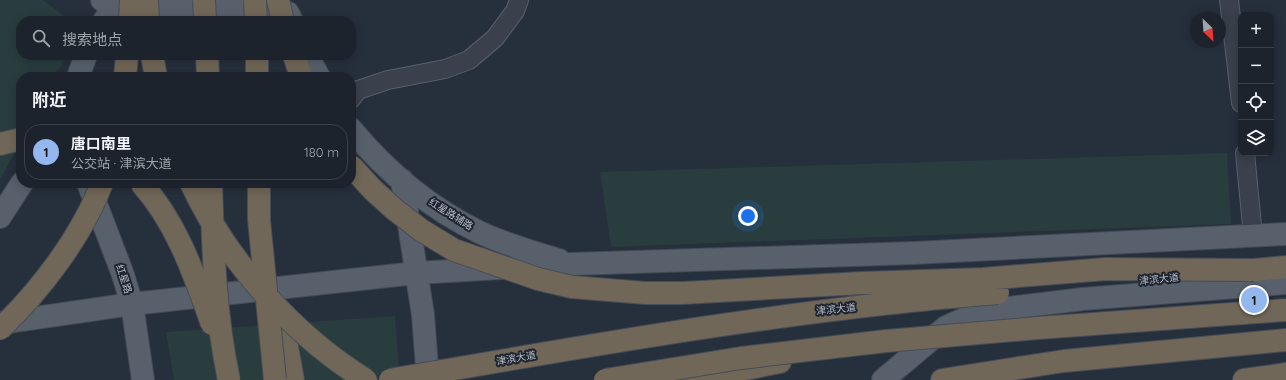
<!DOCTYPE html>
<html lang="zh">
<meta charset="utf-8">
<style>
:root{--surface:#1c232d;--page:#292f39;--text:#f1f3f6;--muted:#a0a4aa;--line:#3a4049;--accent:#94b7ee}
body{margin:0;font-family:Quicksand,"Noto Sans SC",sans-serif;background:var(--page);color:var(--text)}
.controls{position:absolute;right:12px;top:12px;display:grid;overflow:hidden;border-radius:8px;box-shadow:0 2px 10px #0003}
.controls button{width:36px;height:36px;display:grid;place-items:center;padding:0;border:0;border-bottom:1px solid var(--line);background:var(--surface);color:var(--text);font:20px sans-serif}
.compass{position:absolute;left:1190px;top:12px;width:36px;height:36px;border-radius:50%;background:var(--surface);box-shadow:0 2px 10px #0003;rotate:155deg}
.you{position:absolute;left:748px;top:216px;width:14px;height:14px;margin:-10px;border:3px solid #fff;border-radius:50%;background:#1a73e8;box-shadow:0 0 0 6px #1a73e833}
.badge{display:grid;place-items:center;width:26px;height:26px;border-radius:50%;background:var(--accent);color:#111;font-size:13px;font-weight:700}
.pin{position:absolute;translate:-50% -50%;border:2px solid #fff;box-shadow:0 1px 4px #0006}
.list{margin:0;padding:0;list-style:none}
h2{display:flex;justify-content:space-between;align-items:center;height:52px;margin:0;padding:0 16px;font-size:17px}
h2 small{font-size:13px;font-weight:400;color:var(--muted)}
.list li{display:grid;grid-template-columns:26px 1fr auto;gap:12px;align-items:center;box-sizing:border-box;height:56px;margin:0 8px 8px;padding:0 8px;border:1px solid var(--line);border-radius:16px}
.list b{display:block;font-size:15px;white-space:nowrap}
.list p{margin:0;font-size:13px;white-space:nowrap;color:var(--muted)}
.list em{font-size:13px;font-style:normal;color:var(--muted)}
.icon{flex:none;width:22px;height:22px;fill:none;stroke:currentColor;stroke-width:2;stroke-linecap:round;stroke-linejoin:round}
.map{position:relative;flex:none;width:1286px;height:380px;overflow:hidden}
.search{position:absolute;background:var(--surface);box-shadow:0 2px 10px #0003;left:16px;top:16px;width:340px;height:44px;display:flex;align-items:center;gap:10px;box-sizing:border-box;padding:0 14px;border-radius:16px;color:var(--muted);font-size:15px}
.panel{position:absolute;background:var(--surface);box-shadow:0 2px 10px #0003;left:16px;top:72px;width:340px;height:116px;border-radius:16px}
.map>svg:first-child{display:block}
.green{fill:#293c3e}
.lines{fill:none;stroke-linecap:round;stroke-linejoin:round}
.minor-casing{stroke:#585f6a;stroke-width:20}
.major-casing{stroke:#434a55;stroke-width:24}
.highway-casing{stroke:#454c57;stroke-width:24}
.minor{stroke:#3a414c;stroke-width:18}
.major{stroke:#58606c;stroke-width:22}
.highway{stroke:#716758;stroke-width:22}
.highway-bridge-casing{stroke:#454c57;stroke-width:24;stroke-linecap:butt}
.highway-bridge{stroke:#716758;stroke-width:22}
.labels{text-anchor:middle;dominant-baseline:central;stroke-width:4;stroke-linejoin:round;paint-order:stroke}
.street-label{font-size:10px;fill:#b6bcc7;stroke:#1f2631}
</style>
<div class="map">
<svg width="1286" height="380" viewBox="0 0 1286 380">
<rect width="100%" height="100%" fill="#262f3c"/>
<path class="green" d="M0,0H43L71,21H21V55H68L62,65L52,77H21V141L0,180Z
M1227,153L1231,224L611,247L600,172Z
M395,316L400,380H174L166,332Z"/>
<g class="lines">
<defs>
<path id="minor" d="M1229,0L1241,103
M351,99L358,90L388,80L445,69L469,60L495,38L515,11L519,0
M1245,153L1253,236"/>
<path id="major" d="M102,0L115,4L234,8L288,13L292,21
M104,21L115,4
M307,55L319,77
M78,77L86,55
M351,129C386,171 430,208 479,232C504,244 533,252 559,260
M402,180L423,315L428,380
M88,183L122,272L132,304L143,380
M0,217L22,183
M0,323L132,304L416,273L572,264L914,253L1286,234
M883,380L946,327L968,317L993,310L1083,299L1286,283"/>
<path id="highway" d="M152,55L156,77
M207,55L208,77
M257,55V77
M294,55L301,77
M125,77L127,55
M0,144L21,139
M1254,270L1286,267
M283,324L293,380
M689,380L780,362
M942,380L1064,361L1286,340
M1244,380L1286,374"/>
</defs>
<use href="#minor" class="minor-casing"/>
<use href="#major" class="major-casing"/>
<use href="#highway" class="highway-casing"/>
<use href="#minor" class="minor"/>
<use href="#major" class="major"/>
<use href="#highway" class="highway"/>
<defs>
<path id="highway-bridge" d="M147,0L148,21
M204,0L205,21
M255,0L256,21
M278,0L283,21
M130,21L131,0
M351,166L373,190L394,209L421,230L454,250L538,279L572,287L645,293H683L862,283L983,279L1106,269L1254,270
M141,183C177,223 194,274 212,324
M191,183C227,261 293,335 366,380
M211,183C213,249 215,315 229,380
M259,183V220L275,380
M0,329C40,291 82,236 102,183
M390,380C592,345 793,309 998,293
M605,380L741,358L886,341L1038,328L1286,310"/>
</defs>
<use href="#highway-bridge" class="highway-bridge-casing"/>
<use href="#highway-bridge" class="highway-bridge"/>
</g>
<g class="labels">
<g class="street-label">
<text transform="translate(451 214) rotate(32)">红星路辅路</text>
<text transform="translate(124 279) rotate(72)">红星路</text>
<text transform="translate(1159 279) rotate(-6)">津滨大道</text>
<text transform="translate(836 309) rotate(-6)">津滨大道</text>
<text transform="translate(516 358) rotate(-10)">津滨大道</text>
</g>
</g>
</svg>
<div class="controls">
<button>+</button>
<button>−</button>
<button><svg class="icon" aria-label="locate" viewBox="0 0 24 24"><circle cx="12" cy="12" r="6"/><path d="M12 2v4M12 18v4M2 12h4M18 12h4"/></svg></button>
<button><svg class="icon" aria-label="layers" viewBox="0 0 24 24"><path d="M12 4l9 5-9 5-9-5zM3 14l9 5 9-5"/></svg></button>
</div>
<svg class="compass" viewBox="-18 -18 36 36"><path d="M0-13l5 13h-10z" fill="#e53935"/><path d="M0 13l5-13h-10z" fill="#a0a4aa"/></svg>
<div class="you"></div>
<div class="pin badge" style="left:1254px;top:300px">1</div>
<div class="search"><svg class="icon" aria-label="search" viewBox="0 0 24 24"><circle cx="10" cy="10" r="6"/><path d="M15 15l6 6"/></svg>搜索地点</div>
<section class="panel">
<h2>附近<small></small></h2>
<ul class="list">
<li><span class="badge">1</span><div><b>唐口南里</b><p>公交站 · 津滨大道</p></div><em>180 m</em></li>
</ul>
</section>
</div>
